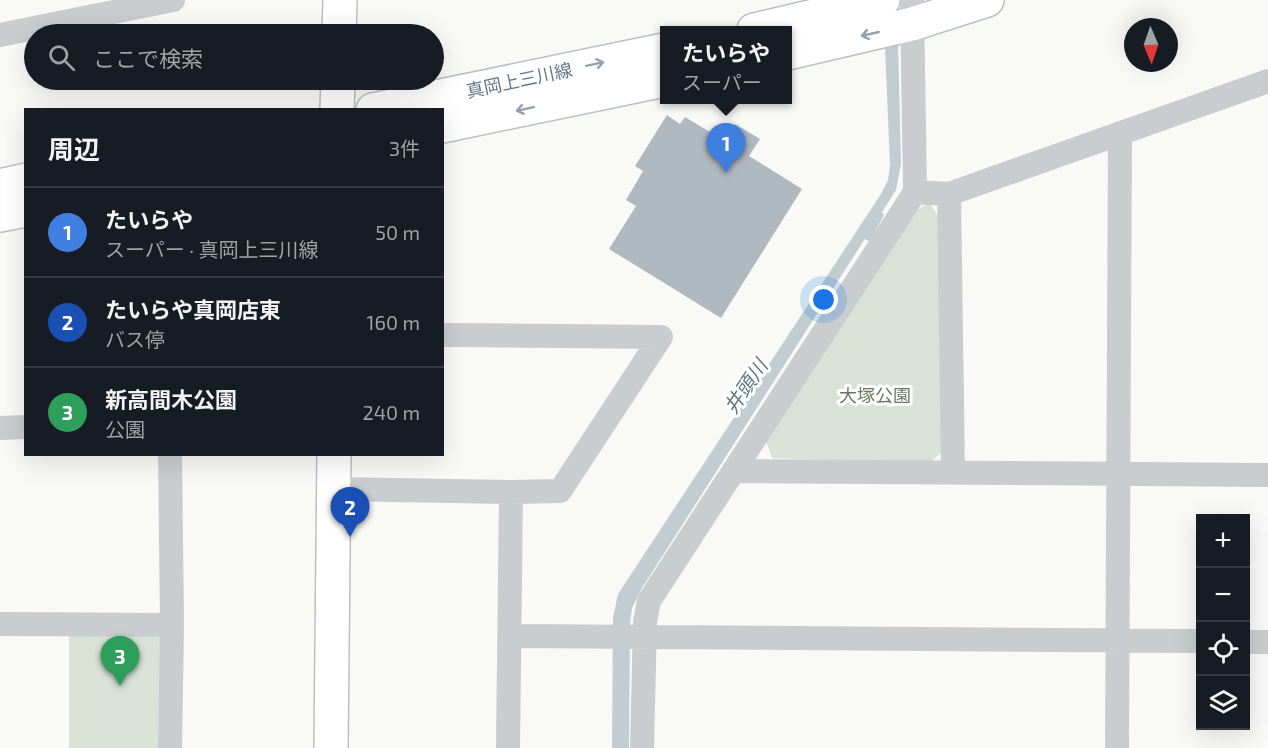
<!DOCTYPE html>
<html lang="ja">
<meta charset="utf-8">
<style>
:root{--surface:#171b24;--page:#20242c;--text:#f1f3f6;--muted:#9ea1a6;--line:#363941;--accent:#f45d1c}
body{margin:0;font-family:"Exo 2","Noto Sans JP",sans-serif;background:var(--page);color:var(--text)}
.controls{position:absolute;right:18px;bottom:18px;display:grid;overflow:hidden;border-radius:0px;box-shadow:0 6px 24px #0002}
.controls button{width:54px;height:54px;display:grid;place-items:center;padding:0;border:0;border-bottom:2px solid var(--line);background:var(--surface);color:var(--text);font:30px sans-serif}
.compass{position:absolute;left:1124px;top:18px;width:54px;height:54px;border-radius:50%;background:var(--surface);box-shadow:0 6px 24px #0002;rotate:178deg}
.you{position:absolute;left:824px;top:300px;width:21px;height:21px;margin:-15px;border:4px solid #fff;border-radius:50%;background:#1a73e8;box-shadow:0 0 0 9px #1a73e833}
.badge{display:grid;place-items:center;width:39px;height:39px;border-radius:50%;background:var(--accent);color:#fff;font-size:20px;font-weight:700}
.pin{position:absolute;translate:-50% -50px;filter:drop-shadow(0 2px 3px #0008)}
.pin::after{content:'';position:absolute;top:32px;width:21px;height:18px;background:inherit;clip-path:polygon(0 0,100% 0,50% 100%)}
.popup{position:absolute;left:660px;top:26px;width:132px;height:78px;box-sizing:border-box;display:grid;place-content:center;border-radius:0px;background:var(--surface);filter:drop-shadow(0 2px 4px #0005);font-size:20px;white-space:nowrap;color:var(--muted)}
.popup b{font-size:22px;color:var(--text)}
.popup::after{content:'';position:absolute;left:50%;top:100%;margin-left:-12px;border:12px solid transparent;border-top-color:var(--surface)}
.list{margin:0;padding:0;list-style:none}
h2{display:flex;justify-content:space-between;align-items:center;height:78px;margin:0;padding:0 24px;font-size:26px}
h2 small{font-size:20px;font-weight:400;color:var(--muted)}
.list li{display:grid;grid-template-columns:39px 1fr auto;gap:18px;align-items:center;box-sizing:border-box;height:90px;padding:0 24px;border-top:2px solid var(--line)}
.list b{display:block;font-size:22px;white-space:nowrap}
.list p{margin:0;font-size:20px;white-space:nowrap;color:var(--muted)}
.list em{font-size:20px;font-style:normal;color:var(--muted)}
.icon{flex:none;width:33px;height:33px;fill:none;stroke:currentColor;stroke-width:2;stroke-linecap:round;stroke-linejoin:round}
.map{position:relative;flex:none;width:1268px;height:748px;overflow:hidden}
.search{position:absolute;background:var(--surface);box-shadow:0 6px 24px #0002;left:24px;top:24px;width:420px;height:66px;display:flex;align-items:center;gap:15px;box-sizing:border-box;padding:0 21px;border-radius:33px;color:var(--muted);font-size:22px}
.panel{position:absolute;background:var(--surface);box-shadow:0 6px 24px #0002;left:24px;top:108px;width:420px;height:348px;border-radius:0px}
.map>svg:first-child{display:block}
.green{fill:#dae2d7}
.water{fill:#c2cdd2}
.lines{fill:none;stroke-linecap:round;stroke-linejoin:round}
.stream{stroke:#c2cdd2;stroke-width:7}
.building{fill:#b1b9c0}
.secondary-casing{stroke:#bbc0c5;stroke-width:36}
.primary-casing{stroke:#bcc0c4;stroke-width:36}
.street{stroke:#c9cdd0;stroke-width:24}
.secondary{stroke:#fff;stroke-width:33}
.primary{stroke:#fff;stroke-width:33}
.oneway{stroke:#93a0ad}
.labels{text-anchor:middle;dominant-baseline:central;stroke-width:6;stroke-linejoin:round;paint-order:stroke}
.street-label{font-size:18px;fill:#65778a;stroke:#fff}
.park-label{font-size:18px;fill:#657b61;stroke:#fff}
.water-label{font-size:20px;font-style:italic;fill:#617985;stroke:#fff}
</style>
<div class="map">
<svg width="1268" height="748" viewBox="0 0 1268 748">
<rect width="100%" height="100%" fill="#f9f9f6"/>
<path class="green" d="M929,202L940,219L941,453L928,464L772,458L766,441L912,214Z
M69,624L172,625L170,748H69Z"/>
<path class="water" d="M883,0H897L901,164L896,190L642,588L632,608L630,623L629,748H612L613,618L618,594L881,194L888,180L890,165Z"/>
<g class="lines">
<path class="stream" d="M868,237L880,215"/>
</g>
<path class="building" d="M667,115L680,124L685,117L725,141L735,124L760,139L749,156L802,189L721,318L609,249L636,206L626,200L643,171L635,166Z"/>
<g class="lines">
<defs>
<path id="secondary" d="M339,34L340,0
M337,110L338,80
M331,748L334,454"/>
<path id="primary" d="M754,30L883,0
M788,53L912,24L987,0
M373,110L664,50
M442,126L664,80
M0,186L26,180
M0,215L26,210"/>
</defs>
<use href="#secondary" class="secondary-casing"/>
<use href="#primary" class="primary-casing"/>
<path class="street" d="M0,35L173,0
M915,192L949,194L1268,81
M949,194L953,472
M442,335L661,337L560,491L511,492L508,748
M0,428L26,427
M736,471L1268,475
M334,489L511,492
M0,624L172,625
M510,636L1200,641
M1246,642H1268
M170,748L172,625L170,454
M642,748L645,622L649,601L915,192L912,0
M1117,748L1120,133"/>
<use href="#secondary" class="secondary"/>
<use href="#primary" class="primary"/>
</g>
<defs><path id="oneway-shaft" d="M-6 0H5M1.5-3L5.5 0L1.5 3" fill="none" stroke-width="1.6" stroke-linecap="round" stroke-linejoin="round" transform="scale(1.5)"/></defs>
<g class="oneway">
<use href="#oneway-shaft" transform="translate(870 34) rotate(167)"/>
<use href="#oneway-shaft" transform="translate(595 64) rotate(-12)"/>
<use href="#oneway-shaft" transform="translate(525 109) rotate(168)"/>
</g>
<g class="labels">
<g class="street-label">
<text transform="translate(519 80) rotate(-12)">真岡上三川線</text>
</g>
<g class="park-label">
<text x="875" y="395">大塚公園</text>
</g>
<g class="water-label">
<text transform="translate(745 386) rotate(-56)">井頭川</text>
</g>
</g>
</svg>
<div class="controls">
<button>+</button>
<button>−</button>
<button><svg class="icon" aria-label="locate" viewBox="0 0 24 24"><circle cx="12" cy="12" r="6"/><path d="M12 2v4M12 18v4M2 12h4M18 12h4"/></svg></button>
<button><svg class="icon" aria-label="layers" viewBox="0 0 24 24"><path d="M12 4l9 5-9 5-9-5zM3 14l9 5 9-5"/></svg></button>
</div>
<svg class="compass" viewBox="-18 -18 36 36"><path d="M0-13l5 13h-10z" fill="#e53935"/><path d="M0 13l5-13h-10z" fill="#9ea1a6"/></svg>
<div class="you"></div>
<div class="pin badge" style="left:726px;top:173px;background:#3f7fe0">1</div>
<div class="popup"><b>たいらや</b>スーパー</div>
<div class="pin badge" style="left:350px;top:537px;background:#1a4fb4">2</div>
<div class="pin badge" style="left:120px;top:686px;background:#2e9e5b">3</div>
<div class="search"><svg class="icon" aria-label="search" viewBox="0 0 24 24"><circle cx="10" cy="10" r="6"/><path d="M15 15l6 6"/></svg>ここで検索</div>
<section class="panel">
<h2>周辺<small>3件</small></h2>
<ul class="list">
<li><span class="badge" style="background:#3f7fe0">1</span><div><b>たいらや</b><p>スーパー · 真岡上三川線</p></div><em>50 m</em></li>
<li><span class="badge" style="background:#1a4fb4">2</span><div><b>たいらや真岡店東</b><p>バス停</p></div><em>160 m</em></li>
<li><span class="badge" style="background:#2e9e5b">3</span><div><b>新高間木公園</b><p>公園</p></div><em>240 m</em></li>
</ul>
</section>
</div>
